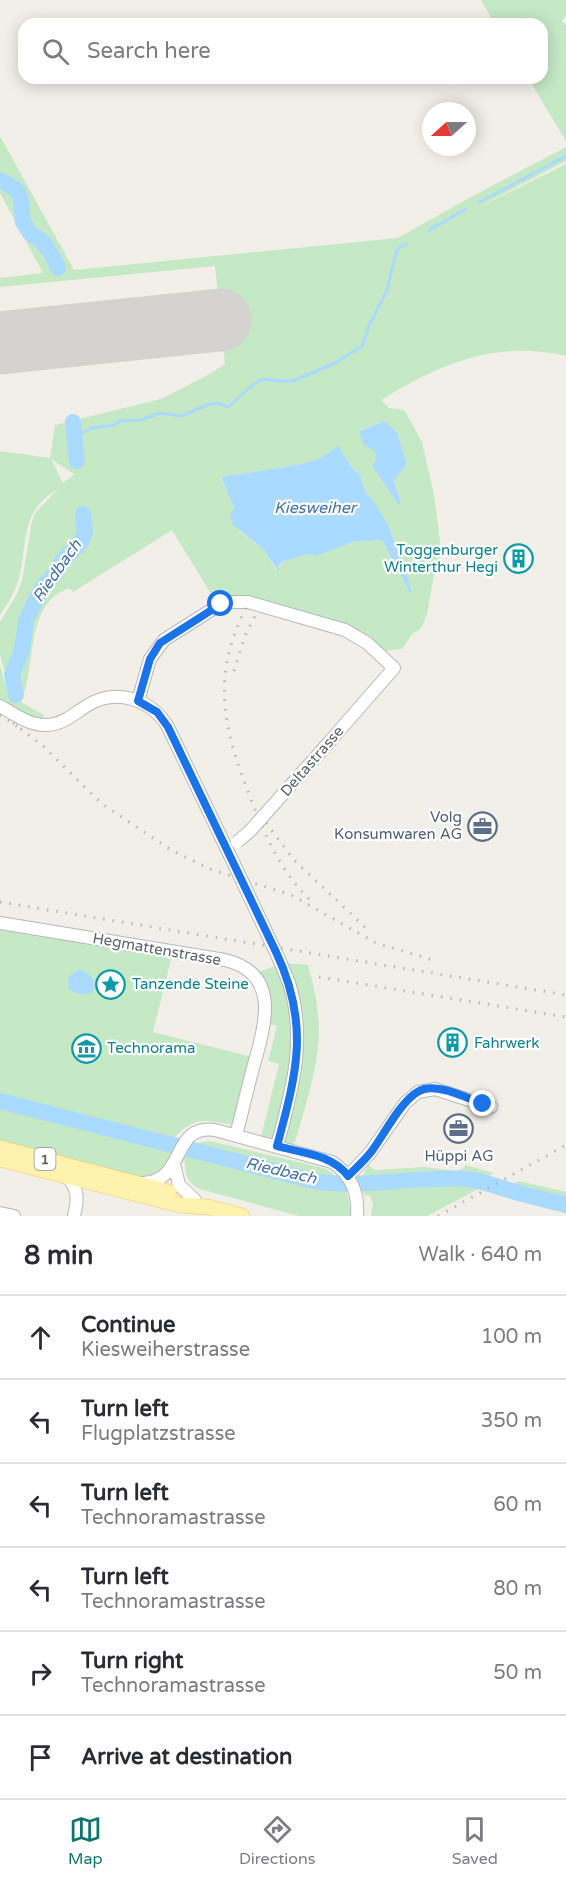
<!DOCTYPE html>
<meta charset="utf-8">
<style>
:root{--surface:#fff;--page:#f7f7f7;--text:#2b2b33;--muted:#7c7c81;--line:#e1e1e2;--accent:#0f766e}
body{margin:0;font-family:"Varela Round",sans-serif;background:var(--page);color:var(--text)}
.compass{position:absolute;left:422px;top:102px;width:54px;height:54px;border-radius:50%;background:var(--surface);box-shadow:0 3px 15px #0003;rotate:249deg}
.stop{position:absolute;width:18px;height:18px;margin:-14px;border:4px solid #1a73e8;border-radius:50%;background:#fff}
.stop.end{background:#1a73e8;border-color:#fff;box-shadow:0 2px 6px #0008}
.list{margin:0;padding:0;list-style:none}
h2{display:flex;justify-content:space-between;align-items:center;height:78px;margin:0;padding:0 24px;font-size:26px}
h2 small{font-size:20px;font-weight:400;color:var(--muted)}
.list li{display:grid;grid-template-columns:39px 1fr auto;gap:18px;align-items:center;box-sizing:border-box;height:84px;padding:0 24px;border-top:2px solid var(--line)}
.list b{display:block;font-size:22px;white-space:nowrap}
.list p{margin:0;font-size:20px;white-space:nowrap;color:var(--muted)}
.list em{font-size:20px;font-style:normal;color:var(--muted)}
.icon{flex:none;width:33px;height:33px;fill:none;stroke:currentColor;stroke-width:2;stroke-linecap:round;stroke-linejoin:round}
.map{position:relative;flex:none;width:566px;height:1216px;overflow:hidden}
.search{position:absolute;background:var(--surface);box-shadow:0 3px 15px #0003;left:18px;right:18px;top:18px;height:66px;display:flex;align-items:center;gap:15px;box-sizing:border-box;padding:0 21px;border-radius:18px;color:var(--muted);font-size:22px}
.sheet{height:582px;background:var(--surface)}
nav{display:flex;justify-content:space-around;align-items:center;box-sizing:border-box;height:84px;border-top:2px solid var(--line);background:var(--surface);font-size:16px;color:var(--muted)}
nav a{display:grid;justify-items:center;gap:3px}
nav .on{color:var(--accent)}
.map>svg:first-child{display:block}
.green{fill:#c5e8c5;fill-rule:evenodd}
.water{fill:#aadaff}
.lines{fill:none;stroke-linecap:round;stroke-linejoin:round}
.stream{stroke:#aadaff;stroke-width:3}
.river{stroke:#aadaff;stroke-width:16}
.runway{stroke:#d4d3d0;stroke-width:63}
.minor-casing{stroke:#b5b8bc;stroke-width:14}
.major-casing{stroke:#f2c960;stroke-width:16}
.minor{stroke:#fff;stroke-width:12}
.major{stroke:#fff2af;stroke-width:15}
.rail{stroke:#b6b7b8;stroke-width:3;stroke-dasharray:1.5 8;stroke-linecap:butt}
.minor-bridge-casing{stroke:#b5b8bc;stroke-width:14;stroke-linecap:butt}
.minor-bridge{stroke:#fff;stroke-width:12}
.route{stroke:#1a73e8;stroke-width:8}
.labels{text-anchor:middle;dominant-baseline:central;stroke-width:4.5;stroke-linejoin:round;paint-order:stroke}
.shield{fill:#fff;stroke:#8f9295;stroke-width:1.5}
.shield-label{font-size:14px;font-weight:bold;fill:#5f6368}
.culture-label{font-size:15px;fill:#0d838f;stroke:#fff;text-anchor:start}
.street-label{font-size:15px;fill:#5f6368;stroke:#fff}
.service-label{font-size:15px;fill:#4e5e75;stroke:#fff;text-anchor:end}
.water-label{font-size:16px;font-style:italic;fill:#4174aa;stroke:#fff}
</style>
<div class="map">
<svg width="566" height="1216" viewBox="0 0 566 1216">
<rect width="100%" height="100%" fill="#f1efe8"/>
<path class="green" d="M481,0H566V16L562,21L566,26V141L528,78H542V24H495Z
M0,136L74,270L398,238L467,199L566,147V161L469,212L566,164V356C495,340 441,363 381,400L389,408L399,409L405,411L422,442L434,495L440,541V560L435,569L427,614L421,628L412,634L402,649L383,651L366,637L231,597L216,602L172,530L73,592L69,588C26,603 36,661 23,697L19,698L10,691L0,655V622L17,594L22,581L32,521L36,512L58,489C21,511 28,537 20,573C17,589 9,602 0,615V451L50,458L55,425L161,399L210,374L225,364L215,266L0,287V278L43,273L0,193ZM384,421L397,432L407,464L394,479L401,504H398L372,466L376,459L375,451L370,447L360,430ZM338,447L354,471L359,473L366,493L389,527L409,581L412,593L410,594C402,575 389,559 382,540L353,542L317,556L309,554L284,561L276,570L263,549L239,531L231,497L222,481L221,477L296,465L319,459ZM51,459L74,474V475L63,483Z
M0,666L8,695L44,715L42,725L0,706Z
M0,928L172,955L153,1032L256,1058L238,1126C211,1121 196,1114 175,1137L196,1143L210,1141L324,1168C343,1178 351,1195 350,1216H299L200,1189C188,1184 185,1175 185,1162L176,1160L152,1182L0,1141Z
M282,963L308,965C312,981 317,998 318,1015C323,1060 304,1107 293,1150L260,1141L279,1064L268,1061L277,1026L265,1023L266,1013L252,975Z
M368,1165L375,1170L424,1167L457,1171L464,1168L465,1165L494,1173L470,1186H484L427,1216H371L373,1205L370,1196L364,1195L360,1181Z
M519,1181L566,1192V1213L494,1194Z"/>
<path class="water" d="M384,421L397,432L407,464L394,480L401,504H398L372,466L376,459L375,451L363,444L359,431Z
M338,446L354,471L359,473L366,493L375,503L389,527L409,581L412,592L410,594C402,575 390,559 382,540L353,542L317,556L309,554L284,561L279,565L278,571L263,549L233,525L230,515L234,507L221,477L296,465L319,459Z
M79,970C88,972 94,977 95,986L93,992C84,996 74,995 68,987L69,976Z"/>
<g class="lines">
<path class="stream" d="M478,203L566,156
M429,230L466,209
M75,437L92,428L114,425L120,421L141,420L161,413L181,416L207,405L217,403L228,407L254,384L263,379L277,381H293L335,363L362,346L369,326L387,290L397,249L406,244"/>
<path class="river" d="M0,180L17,190L21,200L23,222L30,233L43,242L52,255L58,268
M73,422L77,461
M16,695L12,675L22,650L26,620L42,588L55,574L62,561L82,541L85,531L83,514
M0,1101L318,1182C367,1188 417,1176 467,1179C483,1181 496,1186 512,1191C529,1196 548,1200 566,1205"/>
<path class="runway" d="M0,343L220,320"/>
<defs>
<path id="minor" d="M138,701L150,659L164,640L216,607L233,602H248L345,630L367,643L394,668L331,740
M0,706C14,714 30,726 47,725C62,725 75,713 88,705C117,688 151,699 168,727L234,864
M0,923L225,960C283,974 264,1028 253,1068C247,1090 242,1113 236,1135
M277,1146C292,1091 307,1039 289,983
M174,1164L179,1185L195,1200
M66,1176C79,1188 78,1200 74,1216
M348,1176L370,1153L405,1103L418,1092L435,1089L491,1107
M143,1183C187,1181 170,1124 215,1130L332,1162C351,1174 359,1194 357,1216
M0,1213L14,1216"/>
<path id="major" d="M0,1148L169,1192
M0,1159L180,1205L208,1207L242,1216"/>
</defs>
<use href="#minor" class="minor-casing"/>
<use href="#major" class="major-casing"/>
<use href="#minor" class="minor"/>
<use href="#major" class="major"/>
<path class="rail" d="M246,608C210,678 224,731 251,799C266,838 281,872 311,901
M234,671L245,636L258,610
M0,715L18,727
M13,723L43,746L101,803L171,850L210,869L291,895L376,943L436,961
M266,823L294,860L368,930
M0,902L566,995
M319,977L566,1017
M438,1216L566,1145"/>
<defs>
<path id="minor-bridge" d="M237,842L250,831L331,740
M234,864L279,959L289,983"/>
</defs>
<use href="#minor-bridge" class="minor-bridge-casing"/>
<use href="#minor-bridge" class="minor-bridge"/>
</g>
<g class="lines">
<path class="route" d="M221,604L160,643L150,659L138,701L157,712L168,727L276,952C310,1024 297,1072 277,1146C301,1153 332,1154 348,1176C356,1168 364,1161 371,1152C384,1135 404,1094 424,1089C442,1085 467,1098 483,1104"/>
</g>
<defs>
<symbol id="building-ring" viewBox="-11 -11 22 22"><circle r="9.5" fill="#fff" stroke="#0f9aa8" stroke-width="1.5"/><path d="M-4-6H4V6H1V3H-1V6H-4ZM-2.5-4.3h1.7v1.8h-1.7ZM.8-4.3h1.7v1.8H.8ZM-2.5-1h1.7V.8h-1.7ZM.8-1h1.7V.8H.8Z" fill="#0f9aa8"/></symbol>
<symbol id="office-ring" viewBox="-11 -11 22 22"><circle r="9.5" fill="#fff" stroke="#5c6f8a" stroke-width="1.5"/><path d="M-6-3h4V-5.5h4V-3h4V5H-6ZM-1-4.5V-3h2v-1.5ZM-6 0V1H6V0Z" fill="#5c6f8a"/></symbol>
<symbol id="sight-ring" viewBox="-11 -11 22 22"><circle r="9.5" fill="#fff" stroke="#0f9aa8" stroke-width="1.5"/><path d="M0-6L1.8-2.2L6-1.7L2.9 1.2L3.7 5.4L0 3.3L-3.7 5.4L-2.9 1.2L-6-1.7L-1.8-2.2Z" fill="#0f9aa8"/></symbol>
<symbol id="museum-ring" viewBox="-11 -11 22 22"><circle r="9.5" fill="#fff" stroke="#0f9aa8" stroke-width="1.5"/><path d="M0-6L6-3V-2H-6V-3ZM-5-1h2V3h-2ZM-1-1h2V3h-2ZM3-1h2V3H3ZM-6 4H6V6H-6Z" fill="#0f9aa8"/></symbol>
</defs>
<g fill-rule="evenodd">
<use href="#building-ring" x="502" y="542" width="33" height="33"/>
<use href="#office-ring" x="466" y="810" width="33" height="33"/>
<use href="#sight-ring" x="94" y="968" width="33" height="33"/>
<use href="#building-ring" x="436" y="1026" width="33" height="33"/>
<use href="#museum-ring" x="70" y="1032" width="33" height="33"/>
<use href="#office-ring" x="442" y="1112" width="33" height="33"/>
</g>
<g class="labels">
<rect class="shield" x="34.5" y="1148" width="21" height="22" rx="4.5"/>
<g class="shield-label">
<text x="45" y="1159">1</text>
</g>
<g class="culture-label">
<text x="498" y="550" text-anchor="end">Toggenburger<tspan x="498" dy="17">Winterthur Hegi</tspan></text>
<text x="132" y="984">Tanzende Steine</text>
<text x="474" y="1043">Fahrwerk</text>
<text x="107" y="1048">Technorama</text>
</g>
<g class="street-label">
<text transform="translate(312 761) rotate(-49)">Deltastrasse</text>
<text transform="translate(157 949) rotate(10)">Hegmattenstrasse</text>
</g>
<g class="service-label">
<text x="462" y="817">Volg<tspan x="462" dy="17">Konsumwaren AG</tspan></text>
<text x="459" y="1156" text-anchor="middle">Hüppi AG</text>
</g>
<g class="water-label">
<text x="315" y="508">Kiesweiher</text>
<text transform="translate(57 571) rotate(-55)">Riedbach</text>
<text transform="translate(281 1171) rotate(13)">Riedbach</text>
</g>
</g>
</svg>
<svg class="compass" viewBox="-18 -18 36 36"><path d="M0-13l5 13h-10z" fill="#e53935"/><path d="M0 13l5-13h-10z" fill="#7c7c81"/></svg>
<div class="stop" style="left:221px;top:604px"></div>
<div class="stop end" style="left:483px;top:1104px"></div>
<div class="search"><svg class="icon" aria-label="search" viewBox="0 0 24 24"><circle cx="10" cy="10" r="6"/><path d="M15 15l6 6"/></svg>Search here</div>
</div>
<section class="sheet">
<h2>8 min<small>Walk · 640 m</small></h2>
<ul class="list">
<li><svg class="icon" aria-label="ahead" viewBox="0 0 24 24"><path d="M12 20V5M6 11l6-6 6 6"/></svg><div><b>Continue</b><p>Kiesweiherstrasse</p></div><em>100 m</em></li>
<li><svg class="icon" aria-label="left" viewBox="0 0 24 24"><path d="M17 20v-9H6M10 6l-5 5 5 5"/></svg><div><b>Turn left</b><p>Flugplatzstrasse</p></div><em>350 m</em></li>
<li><svg class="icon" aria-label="left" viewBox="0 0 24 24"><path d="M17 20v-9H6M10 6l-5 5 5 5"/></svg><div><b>Turn left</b><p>Technoramastrasse</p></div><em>60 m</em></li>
<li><svg class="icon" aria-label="left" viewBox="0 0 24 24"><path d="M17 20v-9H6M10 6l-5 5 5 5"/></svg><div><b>Turn left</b><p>Technoramastrasse</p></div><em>80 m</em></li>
<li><svg class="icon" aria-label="right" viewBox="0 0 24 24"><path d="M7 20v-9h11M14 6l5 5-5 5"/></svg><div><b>Turn right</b><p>Technoramastrasse</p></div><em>50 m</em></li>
<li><svg class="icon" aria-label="arrive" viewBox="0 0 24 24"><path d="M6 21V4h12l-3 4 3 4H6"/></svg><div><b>Arrive at destination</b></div></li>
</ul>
</section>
<nav>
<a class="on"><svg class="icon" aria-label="map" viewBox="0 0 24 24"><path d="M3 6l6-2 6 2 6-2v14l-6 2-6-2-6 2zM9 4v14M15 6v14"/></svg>Map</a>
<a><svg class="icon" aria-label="directions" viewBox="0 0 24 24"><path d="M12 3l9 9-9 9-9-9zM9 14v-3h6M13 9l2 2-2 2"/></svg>Directions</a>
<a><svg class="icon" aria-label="saved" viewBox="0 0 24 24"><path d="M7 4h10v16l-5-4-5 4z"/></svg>Saved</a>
</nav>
